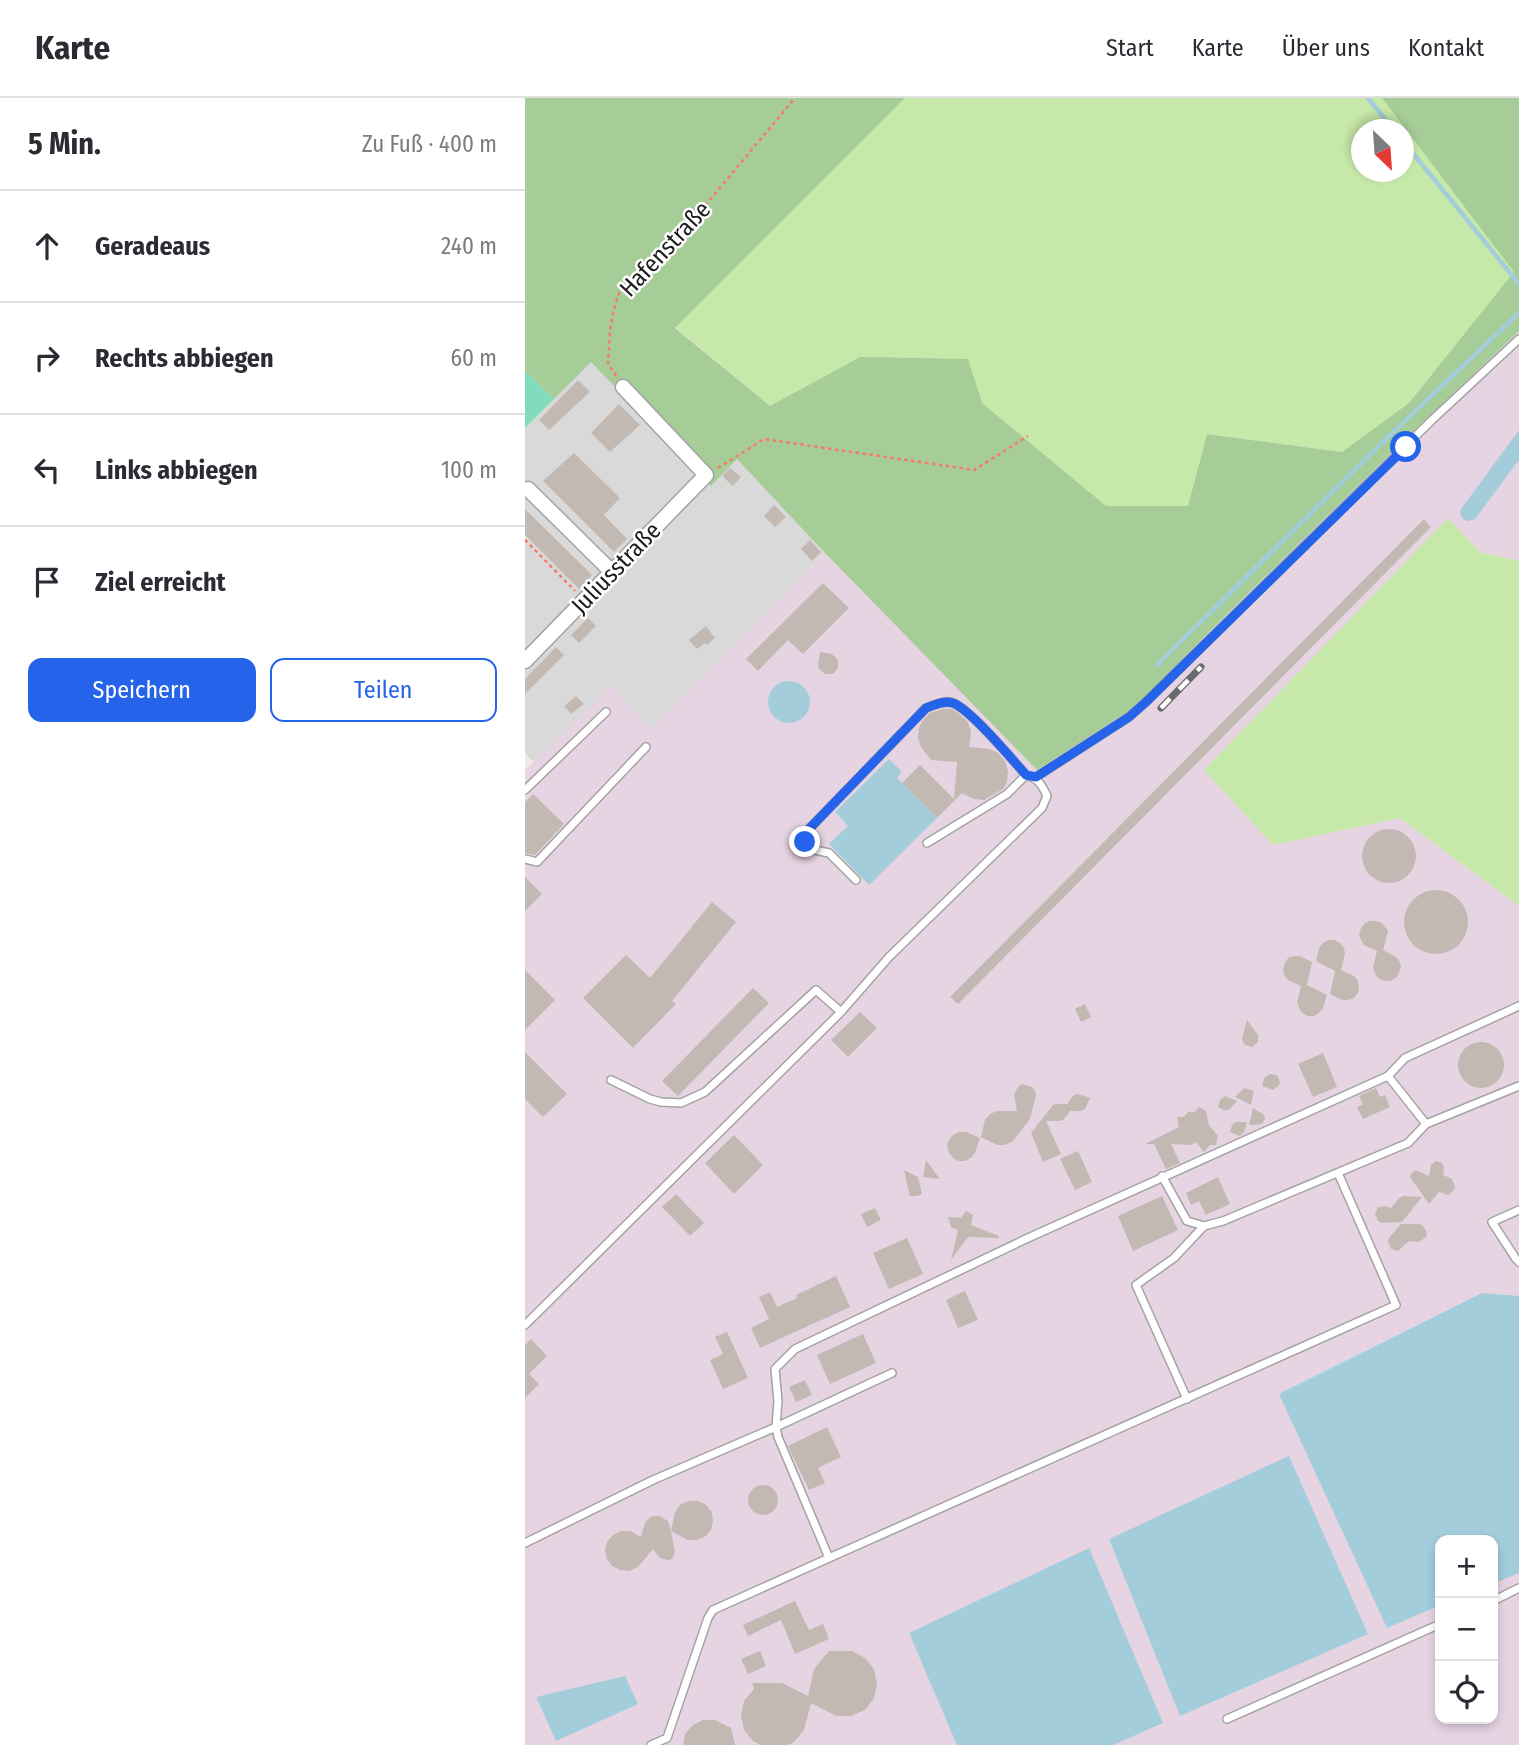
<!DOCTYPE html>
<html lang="de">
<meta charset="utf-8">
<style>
:root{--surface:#fff;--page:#f7f7f7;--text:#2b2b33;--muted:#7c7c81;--line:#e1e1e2;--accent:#2563eb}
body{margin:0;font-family:"Fira Sans Condensed",sans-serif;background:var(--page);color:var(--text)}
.controls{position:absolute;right:21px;bottom:21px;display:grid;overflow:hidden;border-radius:14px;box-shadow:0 4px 10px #0003}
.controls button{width:63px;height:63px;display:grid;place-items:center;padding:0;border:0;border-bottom:2px solid var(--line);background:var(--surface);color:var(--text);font:35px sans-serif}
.compass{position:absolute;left:826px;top:21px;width:63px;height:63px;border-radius:50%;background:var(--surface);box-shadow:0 4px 10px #0003;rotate:155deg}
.stop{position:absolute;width:21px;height:21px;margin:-16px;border:5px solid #2563eb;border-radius:50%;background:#fff}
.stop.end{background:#2563eb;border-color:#fff;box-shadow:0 2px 7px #0008}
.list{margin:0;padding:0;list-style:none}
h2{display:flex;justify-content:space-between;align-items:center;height:91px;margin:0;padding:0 28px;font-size:30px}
h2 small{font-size:23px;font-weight:400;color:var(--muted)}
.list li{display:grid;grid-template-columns:46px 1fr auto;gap:21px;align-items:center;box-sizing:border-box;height:112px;padding:0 28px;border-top:2px solid var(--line)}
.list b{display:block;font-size:26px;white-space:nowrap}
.list em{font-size:23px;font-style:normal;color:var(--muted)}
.actions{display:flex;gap:14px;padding:21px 28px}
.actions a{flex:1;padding:16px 0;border:2px solid var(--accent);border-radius:14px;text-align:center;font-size:24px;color:var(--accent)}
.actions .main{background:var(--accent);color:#fff}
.icon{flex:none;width:38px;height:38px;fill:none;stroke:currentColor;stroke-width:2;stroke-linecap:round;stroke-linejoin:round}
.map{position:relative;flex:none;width:994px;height:1647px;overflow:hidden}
header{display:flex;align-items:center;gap:42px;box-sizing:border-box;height:98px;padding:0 35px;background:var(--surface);border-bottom:2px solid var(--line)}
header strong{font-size:33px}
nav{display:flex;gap:38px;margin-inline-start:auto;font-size:24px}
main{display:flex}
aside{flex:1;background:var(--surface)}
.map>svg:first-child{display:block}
.residential{fill:#dad9d9}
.industrial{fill:#e7d4e3;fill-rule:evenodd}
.grass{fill:#c6e8a8;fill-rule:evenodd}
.forest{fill:#a6cc97}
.pitch{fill:#80dcba}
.water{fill:#a3cddb}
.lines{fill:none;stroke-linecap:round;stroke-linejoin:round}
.stream{stroke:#a3cddb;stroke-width:4.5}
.building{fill:#c2b9b2}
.service-casing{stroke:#a3a3a3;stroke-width:10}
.minor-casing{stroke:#a3a3a3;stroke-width:17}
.path{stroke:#f77a69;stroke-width:2.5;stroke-dasharray:3.5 3.5;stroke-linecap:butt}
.service{stroke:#fff;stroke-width:7}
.minor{stroke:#fff;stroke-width:14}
.rail-casing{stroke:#6a6a6a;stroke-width:7}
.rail{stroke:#fff;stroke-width:4.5;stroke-dasharray:13;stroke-linecap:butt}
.route{stroke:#2563eb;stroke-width:9}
.labels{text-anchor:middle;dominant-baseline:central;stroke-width:5;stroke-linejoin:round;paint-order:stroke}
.street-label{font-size:24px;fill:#1c1c1c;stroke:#fff}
</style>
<header>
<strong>Karte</strong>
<nav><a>Start</a><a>Karte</a><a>Über uns</a><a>Kontakt</a></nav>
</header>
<main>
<aside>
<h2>5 Min.<small>Zu Fuß · 400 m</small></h2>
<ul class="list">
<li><svg class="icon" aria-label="ahead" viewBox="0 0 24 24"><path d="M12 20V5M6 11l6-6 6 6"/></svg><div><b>Geradeaus</b></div><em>240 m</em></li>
<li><svg class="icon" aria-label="right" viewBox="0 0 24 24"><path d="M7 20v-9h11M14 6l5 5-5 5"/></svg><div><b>Rechts abbiegen</b></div><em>60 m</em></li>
<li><svg class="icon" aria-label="left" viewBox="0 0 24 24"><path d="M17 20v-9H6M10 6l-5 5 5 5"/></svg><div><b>Links abbiegen</b></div><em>100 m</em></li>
<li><svg class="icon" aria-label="arrive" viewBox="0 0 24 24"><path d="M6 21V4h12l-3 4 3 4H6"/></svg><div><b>Ziel erreicht</b></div></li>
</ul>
<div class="actions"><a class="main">Speichern</a><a>Teilen</a></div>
</aside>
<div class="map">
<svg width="994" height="1647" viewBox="0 0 994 1647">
<rect width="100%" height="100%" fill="#eeeae2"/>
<path class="residential" d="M66,263L185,387L212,360L300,455L125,631L86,589L9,664L0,655V330Z"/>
<path class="industrial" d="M994,233V463L955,454L923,421L748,747L875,720L994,808V1647H0V672L86,588L125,631L300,455L513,672L610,609L691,527L873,348ZM915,1442H968V1621H915Z"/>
<path class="grass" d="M380,0H857L990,174L884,305L817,354L682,336L663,408H581L335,259L245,308L150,229ZM836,32H878V74H836Z
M923,420L955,454L994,463V808L875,720L748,747L679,672Z"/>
<path class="forest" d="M0,0H380L150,230L245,308L335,259L443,261L457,305L581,408H663L682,336L817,354L884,305L989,174L857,0H994V233L873,348L691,527L610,609L512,672L300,455L212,361L186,388L66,264L29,301L0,273Z"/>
<path class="pitch" d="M0,273L29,301L0,330Z"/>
<path class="water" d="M994,332V362L950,421L944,423L939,422L935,416L936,411Z
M243 604a21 21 0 1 1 42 0a21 21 0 1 1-42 0Z
M364,661L377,674L372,680L412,720L344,787L304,746L323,728L310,714Z
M957,1195L994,1198V1475L968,1486V1442H915V1507L862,1530L754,1296Z
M764,1358L843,1536L655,1618L584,1441Z
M564,1450L638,1625L588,1647H432L384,1535Z
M100,1578L113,1606L31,1643L11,1599Z"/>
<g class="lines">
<path class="stream" d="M843,0L869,32
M878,43L994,186
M632,567L865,337L994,215"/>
</g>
<path class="building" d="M53,282L65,294L24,332L14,322Z
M94,306L115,327L85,354L66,335Z
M49,355L95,400L79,417L102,441L89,454L18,383Z
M205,370L216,379L208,388L197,378Z
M249,407L261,419L250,429L239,418Z
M0,411L67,477L54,491L0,437Z
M899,421L906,429L433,906L425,899Z
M285,442L296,454L287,463L276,451Z
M298,485L324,510L278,556L263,542L233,573L221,561Z
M63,520L71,528L54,545L46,537Z
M181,528L190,540L182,547L180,545L172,551L164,542Z
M31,549L39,557L0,596V581Z
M295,554L307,556L313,562V570L308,576H300L294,571L293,567Z
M51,598L59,606L46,616L39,608Z
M418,611H427L432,614L443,624L446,634L444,649L464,651L473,655L480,663L483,673L482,684L478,691L459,702L449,701L437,695L412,720L377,685L395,667L429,701L432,664L406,662L396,649L393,640L394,629L398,622L405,615Z
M8,696L39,726L10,757L0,755V704Z
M837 758a27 27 0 1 1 54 0a27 27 0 1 1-54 0Z
M0,779L17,796L0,813Z
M879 824a32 32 0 1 1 64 0a32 32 0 1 1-64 0Z
M187,804L211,824L147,903L151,906L108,950L58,900L101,857L125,880Z
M845,823H851L857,825L863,833L858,852L871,859L875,864L876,869L874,875L871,880L865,883H859L853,880L850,875L848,869L852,853L839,847L836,842L834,836L836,830L840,825Z
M803,842H809L815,845L819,850L820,856L816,872L829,878L833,883L834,889L833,895L829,900L823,902H817L805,896L810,873L791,863L794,850L798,845Z
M769,858H775L787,864L782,887L802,897L798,910L794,915L789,918H783L777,915L774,910L772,904L776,888L763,882L759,877L758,871L760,865L763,860Z
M0,872L30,902L0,932Z
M228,890L244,905L153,998L137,983Z
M560,906L566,919L556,924L550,911Z
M335,914L352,930L323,959L306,942Z
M722,922L733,937V944L727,949L720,947L718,944L717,941Z
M933 967a23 23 0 1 1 46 0a23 23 0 1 1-46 0Z
M0,954L42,996L18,1019L0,1001Z
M798,955L812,989L788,999L773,966Z
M745,976L752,977L755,984L754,987L748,992L737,988L739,980Z
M497,986L507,989L510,993L511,997L505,1021L487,1044L479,1047H472L456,1039L460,1022L465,1016L472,1013H492L489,997L493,989Z
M719,990L729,993L726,1007L710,999Z
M851,990L855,999L860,997L865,1009L838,1021L832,1009L838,1006L834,998Z
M553,996L565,1000L560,1011L556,1013H545L539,1021L535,1023H521L536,1056L518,1064L506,1035L528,1007L531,1006H542L549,997Z
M700,998L712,1003L704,1012H699L693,1009L695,1002Z
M674,1009L681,1013L684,1027L693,1038L691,1047H685L679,1054L671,1044L666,1047L646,1046L655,1065L641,1071L629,1046H620L654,1029L652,1019H659L663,1014H670Z
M728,1010L739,1017L740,1021L737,1026L724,1027Z
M710,1024H722L719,1034L715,1038L705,1034L707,1027Z
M434,1034H441L455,1040L450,1055L446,1060L440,1063H434L428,1060L424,1055L422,1048L424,1042L428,1037Z
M209,1037L238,1067L209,1096L180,1065Z
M553,1053L567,1084L550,1092L535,1061Z
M401,1062L415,1081L398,1079Z
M911,1063L917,1065L919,1070L918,1077L927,1081L930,1088L929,1092L923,1097L914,1094L904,1106L885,1079L886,1076L891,1072L904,1078L906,1067Z
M379,1072L393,1079L397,1096L392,1098H385Z
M693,1079L705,1106L681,1117L674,1103L666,1107L661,1095Z
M151,1096L179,1125L165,1138L137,1109Z
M637,1098L653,1132L608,1153L593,1118Z
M878,1098L897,1099L877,1124L856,1125L853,1123L850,1116L853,1109L861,1108L866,1110L874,1100Z
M350,1110L356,1122L342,1129L336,1116Z
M441,1113L448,1117L446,1127L474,1138V1140L443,1139L426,1162L433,1132L426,1129L423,1119L436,1120Z
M876,1126H895L898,1128L902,1135L901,1139L894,1144L884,1143L873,1153L866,1151L863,1144L864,1140Z
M382,1140L398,1176L364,1191L348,1155Z
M311,1178L325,1209L235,1250L226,1230L244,1221L234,1199L245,1194L252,1209L272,1200L271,1197Z
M440,1193L453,1222L433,1230L421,1202Z
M202,1234L223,1280L198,1291L185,1262L198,1256L190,1239Z
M338,1236L351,1265L305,1286L292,1257Z
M6,1241L22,1258L4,1276L14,1286L0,1300V1247Z
M280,1282L287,1297L271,1304L264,1289Z
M302,1329L316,1359L293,1370L300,1385L284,1392L263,1348Z
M223 1402a15 15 0 1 1 30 0a15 15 0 1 1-30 0Z
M164,1403H173L181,1407L187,1414L188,1423L186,1432L181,1438L172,1442H163L146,1433L150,1454L147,1461L143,1462L135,1460L128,1451L113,1469L104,1473L95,1472L87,1468L82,1461L80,1452L82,1444L88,1437L96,1433H105L116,1439L120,1425L123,1421L128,1418H134L143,1423L146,1433L150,1414L156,1406Z
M270,1503L284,1532L298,1526L304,1541L270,1556L256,1522L223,1538L218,1527Z
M235,1553L241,1568L223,1576L216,1561Z
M304,1553H327L340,1560L349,1571L352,1586L349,1600L340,1612L326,1618H311L286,1605L279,1632L269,1644L263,1647H235L228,1643L219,1632L216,1617L219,1603L229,1591L227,1585H257L283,1598L289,1571Z
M178,1622H190L206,1630L210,1647H158L160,1636L168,1627Z"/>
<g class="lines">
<defs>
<path id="service" d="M511,679L604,619L621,604L907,322L994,241
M0,692L81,614
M402,745L482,696L501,677
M0,761L12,764L121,649
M863,978L901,1026L994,988
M86,982L125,1001L136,1004L156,1005L180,994L291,892L316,914
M637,1078L662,1123L679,1128L698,1123L883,1045L901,1026
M994,1112L967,1124L991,1161L994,1164
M0,1227L316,914L364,859L517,710L522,698C517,687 513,680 501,677C487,661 445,611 428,605C419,602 410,607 401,610L283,732L280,744L285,751L304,755L331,782
M662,1301L611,1187L649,1160L679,1128
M0,1445L128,1382L251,1329L253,1303L250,1271L270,1251L503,1140L863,978L880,960L994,908
M304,1460L871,1207L813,1075
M968,1503L994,1490
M702,1621L915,1526
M126,1647L142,1640L183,1520L188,1512L304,1460L253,1339L251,1329L367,1275"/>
<path id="minor" d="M3,391L87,474
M0,563L181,377L98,289"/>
</defs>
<use href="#service" class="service-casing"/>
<use href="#minor" class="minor-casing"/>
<path class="path" d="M91,278L83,265L85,234L89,211L94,195L107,181L142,153L270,0
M193,370L239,341L449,372L503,338
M0,442L50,493"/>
<use href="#service" class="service"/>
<use href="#minor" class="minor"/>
<defs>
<path id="rail" d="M636,610L676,569"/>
</defs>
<use href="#rail" class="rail-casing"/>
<use href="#rail" class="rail"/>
</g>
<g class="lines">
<path class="route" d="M280,744L283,732L401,610C409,607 419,602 428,605C445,611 487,661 501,677L511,679L604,619L621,604L881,349"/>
</g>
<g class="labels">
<g class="street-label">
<text transform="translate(140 151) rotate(-47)">Hafenstraße</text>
<text transform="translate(91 470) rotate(-46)">Juliusstraße</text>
</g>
</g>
</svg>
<div class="controls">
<button>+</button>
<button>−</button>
<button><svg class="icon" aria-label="locate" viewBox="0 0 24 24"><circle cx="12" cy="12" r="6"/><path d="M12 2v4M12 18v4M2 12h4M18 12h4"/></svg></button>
</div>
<svg class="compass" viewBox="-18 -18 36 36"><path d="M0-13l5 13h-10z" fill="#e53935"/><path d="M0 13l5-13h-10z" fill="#7c7c81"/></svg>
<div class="stop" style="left:881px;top:349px"></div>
<div class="stop end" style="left:280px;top:744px"></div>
</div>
</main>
